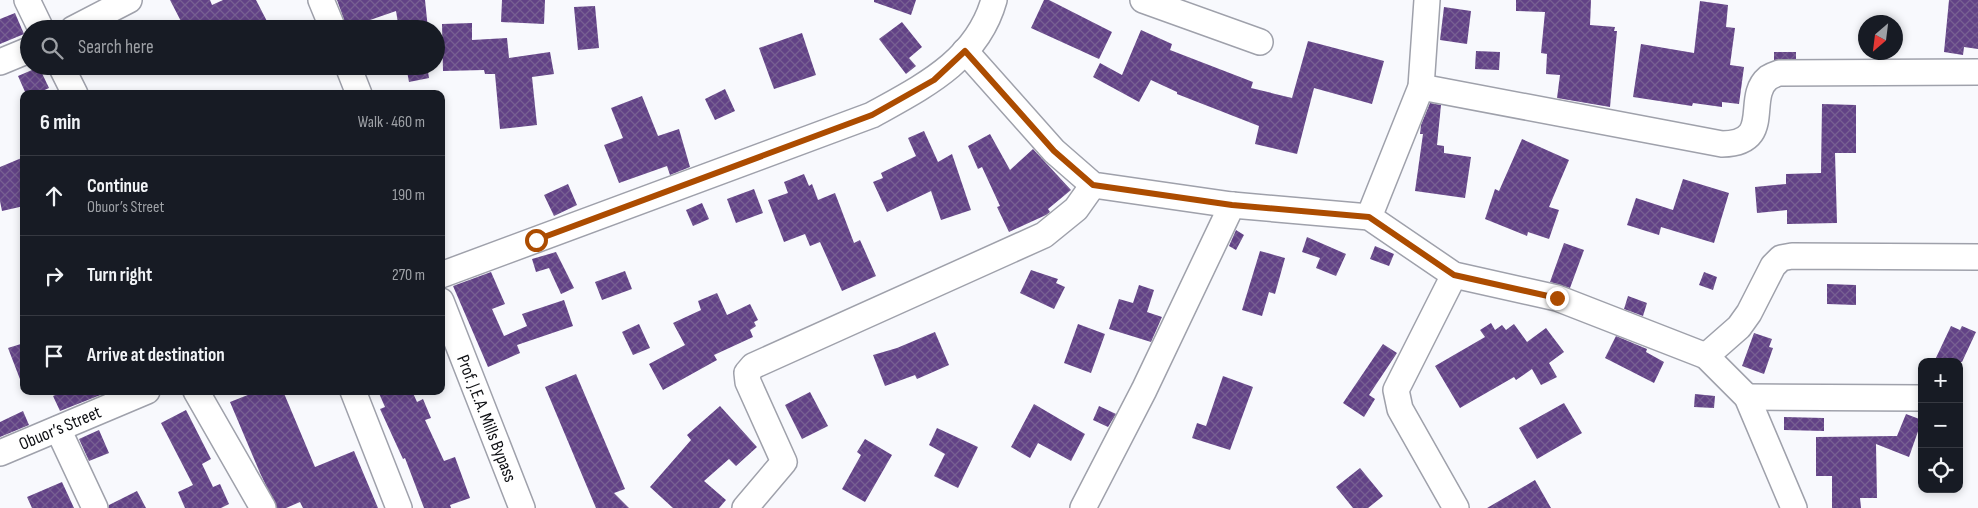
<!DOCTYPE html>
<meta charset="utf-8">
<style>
:root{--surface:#171b24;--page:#20242c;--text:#f1f3f6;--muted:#9ea1a6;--line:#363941}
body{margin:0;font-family:"Sofia Sans Condensed",sans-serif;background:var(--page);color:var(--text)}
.controls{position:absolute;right:15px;bottom:15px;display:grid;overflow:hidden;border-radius:10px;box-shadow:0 2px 8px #0003}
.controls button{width:45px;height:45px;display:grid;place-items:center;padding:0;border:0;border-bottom:1px solid var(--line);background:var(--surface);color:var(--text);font:25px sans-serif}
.compass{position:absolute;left:1858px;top:15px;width:45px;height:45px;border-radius:50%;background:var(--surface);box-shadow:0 2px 8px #0003;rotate:208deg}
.stop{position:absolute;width:15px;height:15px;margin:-11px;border:4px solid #ac4c00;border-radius:50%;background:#fff}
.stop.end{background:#ac4c00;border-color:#fff;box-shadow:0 1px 5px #0008}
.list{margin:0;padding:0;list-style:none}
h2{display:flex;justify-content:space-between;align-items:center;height:65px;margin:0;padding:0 20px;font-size:21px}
h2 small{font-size:16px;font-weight:400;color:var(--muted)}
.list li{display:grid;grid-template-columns:32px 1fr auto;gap:15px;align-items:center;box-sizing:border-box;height:80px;padding:0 20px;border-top:1px solid var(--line)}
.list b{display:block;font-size:19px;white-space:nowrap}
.list p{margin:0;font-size:16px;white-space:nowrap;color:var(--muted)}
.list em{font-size:16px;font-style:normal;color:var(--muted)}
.icon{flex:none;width:28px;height:28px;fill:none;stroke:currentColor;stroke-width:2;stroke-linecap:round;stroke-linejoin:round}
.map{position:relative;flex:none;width:1978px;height:508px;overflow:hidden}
.search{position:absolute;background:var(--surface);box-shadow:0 2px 8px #0003;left:20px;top:20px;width:425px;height:55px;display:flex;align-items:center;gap:12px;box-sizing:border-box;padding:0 18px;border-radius:28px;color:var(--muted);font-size:19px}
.panel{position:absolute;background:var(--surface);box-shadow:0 2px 8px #0003;left:20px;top:90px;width:425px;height:305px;border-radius:10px}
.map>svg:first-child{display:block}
.building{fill:url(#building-cross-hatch)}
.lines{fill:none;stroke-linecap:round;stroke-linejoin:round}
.minor-casing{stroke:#9fa1ab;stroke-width:28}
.minor{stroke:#fff;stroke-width:25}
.route{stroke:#ac4c00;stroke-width:6}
.labels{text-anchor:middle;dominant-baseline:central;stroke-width:5;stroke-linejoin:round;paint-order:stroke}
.street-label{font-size:18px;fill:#0f1014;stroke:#f8f9fd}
</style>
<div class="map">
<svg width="1978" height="508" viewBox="0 0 1978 508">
<defs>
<pattern id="building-cross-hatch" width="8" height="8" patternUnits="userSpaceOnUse" patternTransform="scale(1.25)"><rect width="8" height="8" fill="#624286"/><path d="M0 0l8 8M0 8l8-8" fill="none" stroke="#775f92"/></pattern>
</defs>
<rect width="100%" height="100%" fill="#f8f9fd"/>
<path class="building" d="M170,0H210L212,5L223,0H256L271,29H185Z
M337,0H425L428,29H399L396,11L347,28Z
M502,0H545L544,24L501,22Z
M874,0H916L911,15L874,2Z
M1044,0H1049L1112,32L1099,59L1031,28Z
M1516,0H1591L1590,25L1615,27L1614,31H1617L1610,107L1557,98L1560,75L1546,74L1547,54L1541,53L1545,12L1516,11Z
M1949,0H1978V49L1964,47L1963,55L1944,52Z
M1700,1L1728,5L1726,27L1735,28L1730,65L1744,67L1739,104L1722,102V107L1693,103L1692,106L1633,97L1641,44L1694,53Z
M595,6L599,48L578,50L574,7Z
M1444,7L1471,11L1467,44L1440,40Z
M15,13L24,34L0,44V19Z
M902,22L922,47L909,58L916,66L906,74L879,39Z
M472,23V40L507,38L509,58L550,52L554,74L532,77L537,125L500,129L495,74H485L484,70L443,71L442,24Z
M1141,30L1172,44L1170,50L1253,82L1251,88L1292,98L1308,41L1384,61L1372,104L1314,88L1297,154L1255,144L1259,126L1177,94V92L1151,80L1139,102L1093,77L1100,63L1122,75Z
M802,33L816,75L774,89L759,48Z
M1476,51L1500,52L1499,70L1475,69Z
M1774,52H1796V59L1774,60Z
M406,66H427L429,78L409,82Z
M39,67L49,88L36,94H26L18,76Z
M725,89L735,111L715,120L705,99Z
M642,96L658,136L679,129L690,167L670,175L667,166L619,183L604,145L623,138L611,108Z
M1430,103L1441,105L1437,145L1444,146V153L1471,157L1465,198L1415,191L1423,134H1420L1421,125Z
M1822,104L1856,105V153H1835L1837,223L1787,224V210L1757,213L1755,187L1786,184V174L1821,173Z
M924,131L938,162L952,154L971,210L941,220L931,191L887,212L873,182L883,178L881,173L916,156L908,138Z
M990,134L1010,170L1033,149L1071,190L1048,209L1050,212L1046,215L1009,232L997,207L1000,206L982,167L978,169L968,146Z
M1522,139L1569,160L1549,207L1559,210L1549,239L1528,232L1527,236L1485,219L1495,189L1499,191Z
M24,157V206L2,211L0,201V167Z
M804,174L809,186L812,184L818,200L835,193L854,243L860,240L876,276L842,291L820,242L810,246L805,234L784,242L768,200L788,193L784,182Z
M1683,179L1729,193L1714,243L1661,227L1659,235L1627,225L1636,198L1673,210Z
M568,184L577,205L554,216L544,195Z
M754,189L763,213L736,223L727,199Z
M702,203L709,219L693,226L686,210Z
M1236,230L1244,235L1236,250L1229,246Z
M1307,237L1346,254L1336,276L1316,268L1320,258L1302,252Z
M1564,243L1584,250L1570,288L1550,282Z
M1375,246L1394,254L1389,266L1370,259Z
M1260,251L1285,258L1275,294L1269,292L1262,316L1242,310Z
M556,252L574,288L561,294L549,268L536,272L532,259Z
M1031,270L1058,279L1056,283L1065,287L1054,309L1020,293Z
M625,271L632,289L602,300L595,282Z
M491,272L505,304L492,309L504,336L527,326L522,314L564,300L573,326L517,345L520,353L488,367L453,286Z
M1704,272L1717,277L1713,290L1699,285Z
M1827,284L1856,285V305L1827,304Z
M1139,285L1154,290L1147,312L1162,317L1151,342L1109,329L1119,299L1133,303Z
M717,293L727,315L750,304L758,320L754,322L756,326L750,330L753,337L714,355L717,360L663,390L649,364L685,345L673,323L701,310L698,301Z
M1628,296L1647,303L1643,316L1624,309Z
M1491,323L1495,330L1502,325L1506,330L1514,324L1527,342L1546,328L1564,352L1549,363L1557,377L1541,385L1532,369L1516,380L1514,377L1460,408L1435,366L1485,337L1480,330Z
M639,324L650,348L633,355L622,332Z
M1078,324L1105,334L1091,373L1064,363Z
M1951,326L1960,330L1962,326L1976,332L1962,362H1934Z
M935,332L949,365L917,379L915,375L885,386L873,355L897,348Z
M1754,333L1772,339L1769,347L1773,348L1764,374L1742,366Z
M1616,336L1647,349L1646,352L1664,362L1654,383L1605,358Z
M24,343V387H23L8,348Z
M1383,344L1397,353L1369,395L1375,399L1364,417L1343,403Z
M576,374L625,489L614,493L629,508H596L545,387Z
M1223,376L1253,387L1230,450L1192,438L1197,423L1206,426Z
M64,391H108V392L60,411L53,396Z
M258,391H283L315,467L354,451L378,508H303L300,502L286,508H277L260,473L230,402Z
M378,391H412L417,402L423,399L431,418L425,420L444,461L455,457L470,498L450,505L451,508H424L405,458L403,459L380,409L385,407Z
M810,392L828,426L802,439L785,405Z
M1695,394L1715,396L1714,408L1694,407Z
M1564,403L1582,433L1537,459L1519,428Z
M1034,404L1085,434L1071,461L1038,443L1030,458L1011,447Z
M720,406L757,447L736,466L729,459L704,481L726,500L719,508H673L650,487L691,440L687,435Z
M1099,406L1116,414L1108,427L1093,420Z
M186,410L211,459L202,464L213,487L220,484L229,504L221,508H185L178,492L193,485L161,423Z
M23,411L29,425L0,437V422Z
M1906,414L1922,420L1909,457L1876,444L1877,498H1860L1861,508H1832V476H1816V437L1897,436Z
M1784,417L1824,418V431L1784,430Z
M937,428L978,447L958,488L934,476L945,454L929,445Z
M99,430L109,453L89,461L79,439Z
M865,439L892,455L865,502L842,489L861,455L857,452Z
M1360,468L1383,496L1368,508H1353L1336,487Z
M1535,480L1551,508H1487Z
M62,482L74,508H32L27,497Z
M137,491L146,508H109V505Z"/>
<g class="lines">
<defs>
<g id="minor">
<path d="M27,0L41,29"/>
<path d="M321,0L333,29"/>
<path d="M1143,0L1260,42"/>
<path d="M73,29L129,0"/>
<path d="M965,51L1054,151L1093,185L1232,205L1369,217L1454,275L1557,298L1706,356L1747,397L1794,508"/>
<path d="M0,62L29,50"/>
<path d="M61,66L75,94"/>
<path d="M348,66L359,94"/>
<path d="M1421,87L1722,144C1775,143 1744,98 1768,78C1771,76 1776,74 1779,73L1978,72"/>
<path d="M1369,217L1421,87L1427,0"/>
<path d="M441,275L872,115C922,87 977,61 994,0"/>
<path d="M1454,275L1396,390L1400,409L1456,508"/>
<path id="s1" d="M441,301L522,508"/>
<path d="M1706,356L1739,327L1749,313L1773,266L1781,258L1792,256L1978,257"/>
<path d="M196,391L263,508"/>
<path d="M353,391L399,508"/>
<path d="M1747,397L1922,398"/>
<path d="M58,429L95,508"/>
<path id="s2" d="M0,453L147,391"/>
<path d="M745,508L784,462L748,382L747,373L753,366L1044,235L1076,209L1093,185"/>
<path d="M1083,508L1144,390L1232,205"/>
</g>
</defs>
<use href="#minor" class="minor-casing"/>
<use href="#minor" class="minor"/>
</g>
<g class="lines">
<path class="route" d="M536,240L872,115L934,80L965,51L1054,151L1093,185L1232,205L1369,217L1454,275L1557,298"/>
</g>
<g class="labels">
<g class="street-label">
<text stroke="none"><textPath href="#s1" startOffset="126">Prof. J.E.A. Mills Bypass</textPath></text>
<text stroke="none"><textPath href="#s2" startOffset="65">Obuor’s Street</textPath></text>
</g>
</g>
</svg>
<div class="controls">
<button>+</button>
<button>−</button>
<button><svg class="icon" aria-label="locate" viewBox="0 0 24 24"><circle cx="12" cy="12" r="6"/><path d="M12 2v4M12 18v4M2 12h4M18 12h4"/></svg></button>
</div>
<svg class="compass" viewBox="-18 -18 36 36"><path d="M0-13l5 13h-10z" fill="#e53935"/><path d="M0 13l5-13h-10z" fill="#9ea1a6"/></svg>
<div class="stop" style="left:536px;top:240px"></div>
<div class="stop end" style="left:1557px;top:298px"></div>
<div class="search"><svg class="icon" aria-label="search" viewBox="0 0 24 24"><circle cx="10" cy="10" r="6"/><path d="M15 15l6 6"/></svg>Search here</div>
<section class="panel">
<h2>6 min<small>Walk · 460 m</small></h2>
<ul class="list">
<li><svg class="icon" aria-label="ahead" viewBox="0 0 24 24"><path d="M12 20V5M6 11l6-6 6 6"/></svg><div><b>Continue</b><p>Obuor’s Street</p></div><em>190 m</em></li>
<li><svg class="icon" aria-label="right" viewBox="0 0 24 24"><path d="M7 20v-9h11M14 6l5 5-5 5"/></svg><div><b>Turn right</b></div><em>270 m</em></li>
<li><svg class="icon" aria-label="arrive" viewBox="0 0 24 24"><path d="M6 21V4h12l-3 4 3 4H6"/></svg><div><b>Arrive at destination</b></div></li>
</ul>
</section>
</div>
